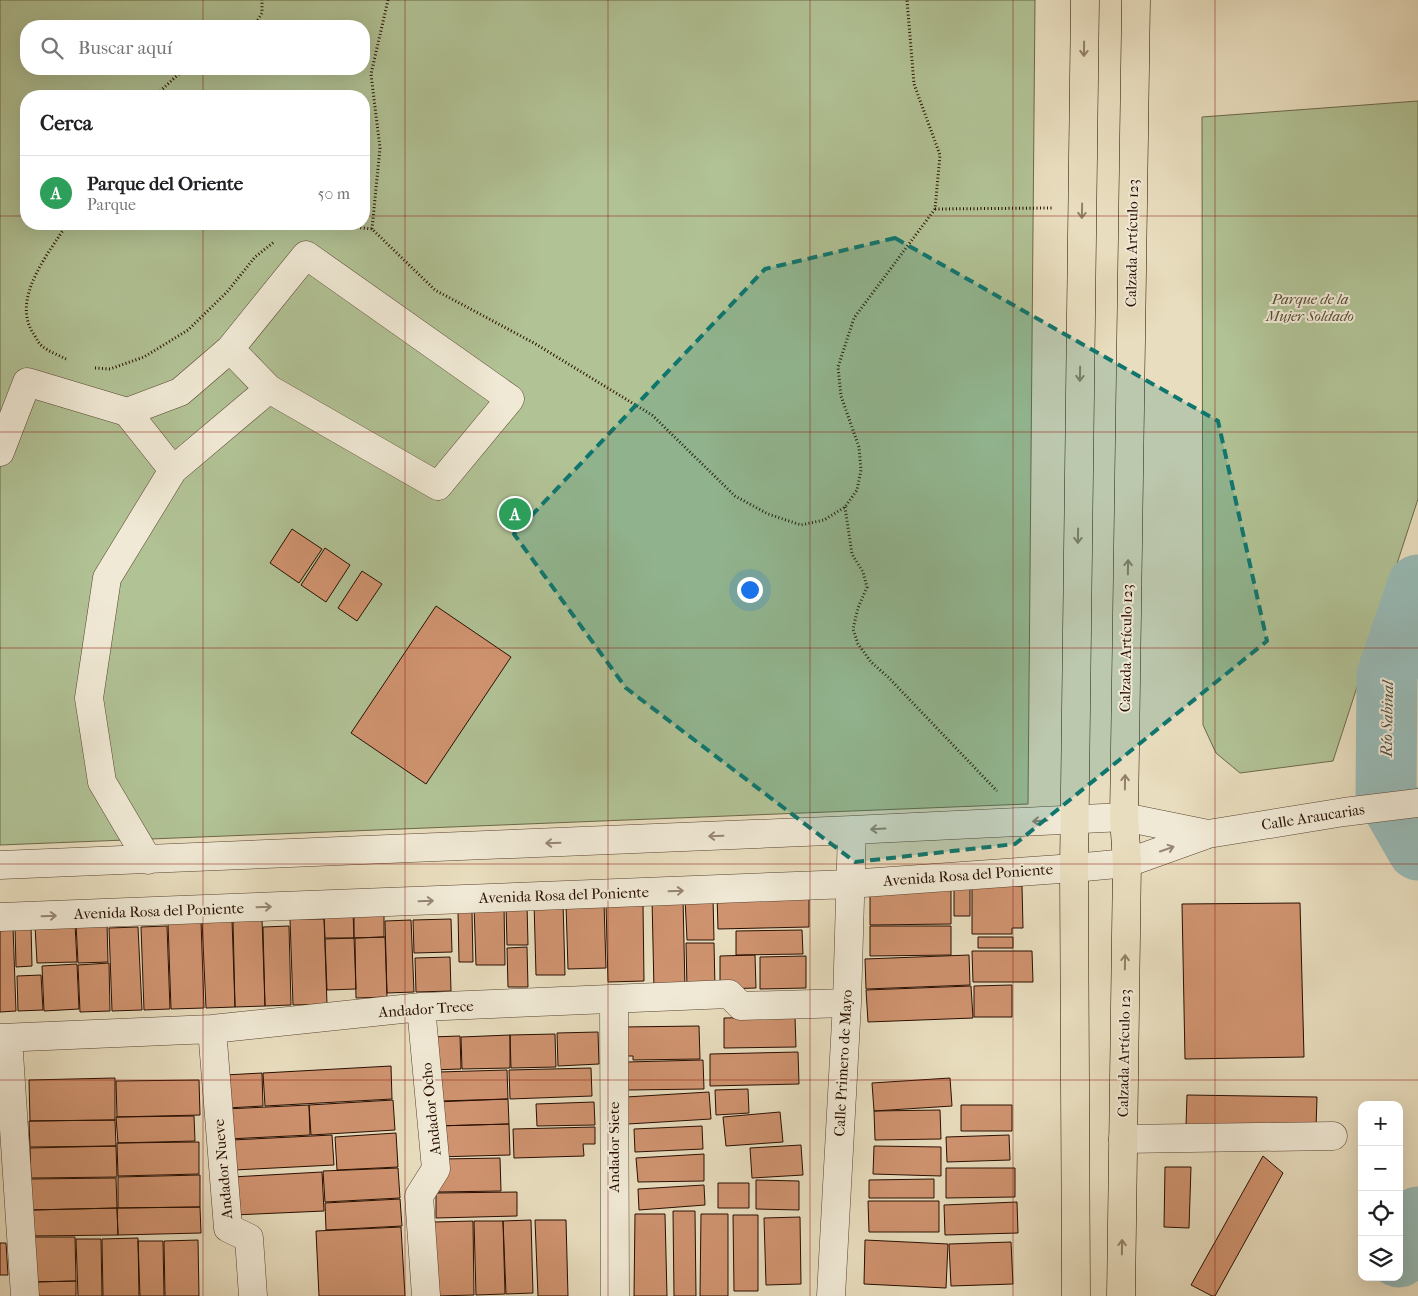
<!DOCTYPE html>
<html lang="es">
<meta charset="utf-8">
<style>
:root{--surface:#fff;--page:#f6f6f6;--text:#202124;--muted:#757577;--line:#e0e0e0;--accent:#0f766e}
body{margin:0;font-family:"IM FELL French Canon",serif;background:var(--page);color:var(--text)}
.controls{position:absolute;right:15px;bottom:15px;display:grid;overflow:hidden;border-radius:10px;box-shadow:0 5px 20px #0002}
.controls button{width:45px;height:45px;display:grid;place-items:center;padding:0;border:0;border-bottom:1px solid var(--line);background:var(--surface);color:var(--text);font:25px sans-serif}
.you{position:absolute;left:749px;top:589px;width:18px;height:18px;margin:-12px;border:4px solid #fff;border-radius:50%;background:#1a73e8;box-shadow:0 0 0 8px #1a73e833}
.badge{display:grid;place-items:center;width:32px;height:32px;border-radius:50%;background:var(--accent);color:#fff;font-size:16px;font-weight:700}
.pin{position:absolute;translate:-50% -50%;border:2px solid #fff;box-shadow:0 1px 5px #0006}
.list{margin:0;padding:0;list-style:none}
h2{display:flex;justify-content:space-between;align-items:center;height:65px;margin:0;padding:0 20px;font-size:21px}
h2 small{font-size:16px;font-weight:400;color:var(--muted)}
.list li{display:grid;grid-template-columns:32px 1fr auto;gap:15px;align-items:center;box-sizing:border-box;height:75px;padding:0 20px;border-top:1px solid var(--line)}
.list b{display:block;font-size:19px;white-space:nowrap}
.list p{margin:0;font-size:16px;white-space:nowrap;color:var(--muted)}
.list em{font-size:16px;font-style:normal;color:var(--muted)}
.icon{flex:none;width:28px;height:28px;fill:none;stroke:currentColor;stroke-width:2;stroke-linecap:round;stroke-linejoin:round}
.map{position:relative;flex:none;width:1418px;height:1296px;overflow:hidden}
.search{position:absolute;background:var(--surface);box-shadow:0 5px 20px #0002;left:20px;top:20px;width:350px;height:55px;display:flex;align-items:center;gap:12px;box-sizing:border-box;padding:0 18px;border-radius:20px;color:var(--muted);font-size:19px}
.panel{position:absolute;background:var(--surface);box-shadow:0 5px 20px #0002;left:20px;top:90px;width:350px;height:140px;border-radius:20px}
.map>svg:first-child{display:block}
.green{fill:#b1c295;stroke:#6c684a;fill-rule:evenodd}
.lines{fill:none;stroke-linecap:round;stroke-linejoin:round}
.river{stroke:#98bbb7;stroke-width:61}
.building{fill:#cf936f;stroke:#280e00}
.minor-casing{stroke:#584230;stroke-width:29}
.major-casing{stroke:#280e00;stroke-width:29}
.path{stroke:#280e00;stroke-width:3;stroke-dasharray:1 2.5;stroke-linecap:butt}
.minor{stroke:#f0e9d5;stroke-width:28}
.major{stroke:#e8ddbe;stroke-width:28}
.oneway{stroke:#928068}
.oneway2{stroke:#968675}
.marked{fill:#0f766e;fill-opacity:0.2;stroke:#0f766e;stroke-width:4;stroke-dasharray:10 6;stroke-linejoin:round}
.grid{fill:none;stroke:#8f2418;stroke-width:1;stroke-opacity:0.55}
.labels{text-anchor:middle;dominant-baseline:central;stroke-width:4;stroke-linejoin:round;paint-order:stroke}
.street-label{font-size:15px;fill:#280e00;stroke:#f0e9d5}
.park-label{font-size:15px;font-style:italic;fill:#584d34;stroke:#f0e9d5}
.water-label{font-size:16px;font-style:italic;fill:#4f4b40;stroke:#f0e9d5}
</style>
<div class="map">
<svg width="1418" height="1296" viewBox="0 0 1418 1296">
<rect width="100%" height="100%" fill="#e8ddbe"/>
<filter id="stains"><feTurbulence type="fractalNoise" baseFrequency=".004" numOctaves="4"/><feColorMatrix values="0 0 0 0 .2 0 0 0 0 .09 0 0 0 0 .02 0 0 0 .5 -.17"/></filter>
<radialGradient id="worn" r=".72"><stop offset=".6" stop-color="#630" stop-opacity="0"/><stop offset="1" stop-color="#630" stop-opacity=".3"/></radialGradient>
<path class="green" d="M0,0H1035L1028,804L0,845ZM26,26H364V69H26ZM26,96H364V224H26Z
M1418,101V499L1333,761L1240,773L1216,753L1203,725L1202,117Z"/>
<g class="lines">
<path class="river" d="M1418,585L1387,675L1386,794L1418,850
M1399,1257L1418,1217"/>
</g>
<path class="building" d="M292,529L322,549L299,583L270,563Z
M325,548L350,565L326,602L301,585Z
M362,571L382,584L357,621L338,608Z
M436,606L511,657L426,784L351,733Z
M972,886H1022L1023,928H1012V934H972Z
M954,887H970V916H954Z
M951,888V924L870,925V889Z
M809,894V927L718,929L717,896Z
M713,897L714,940H687L685,898Z
M683,898L685,989L654,990L652,899Z
M534,902H563L565,975H536Z
M604,903L606,968L568,969L566,904Z
M1300,903L1304,1057L1185,1059L1182,904Z
M504,905L505,965H476L474,906Z
M527,905L528,945H507L506,906Z
M606,905H643L644,981L608,982Z
M384,912V937L354,938V913Z
M458,912H472L473,962H459Z
M353,913L354,938H325L324,914Z
M262,919L265,1006L235,1007L233,920Z
M290,919H324L327,1004L293,1005Z
M451,919L452,952L414,953L413,920Z
M232,920L235,1007L206,1008L202,921Z
M411,920L414,992L387,993L385,921Z
M201,921L204,1008L171,1009L168,923Z
M107,922L108,962L78,963L76,923Z
M75,924L77,962L37,963L35,926Z
M31,926L32,966L16,967L15,927Z
M167,926L170,1009L144,1010L141,927Z
M289,926L291,1005L265,1006L263,927Z
M870,926H951V955L870,956Z
M13,927L16,1011L0,1012V928Z
M138,927L142,1010L112,1011L109,928Z
M802,930L803,954L736,955V931Z
M385,937L387,997L356,998L355,938Z
M978,937H1013V948H978Z
M354,938L356,989L327,990L325,939Z
M686,943H714L715,988H687Z
M527,947L528,987H508L507,948Z
M972,951H1032L1033,982H973Z
M755,955L756,988L720,989V956Z
M969,955L970,985L866,989L865,959Z
M806,956V988L760,989V957Z
M450,957L451,991L416,992L415,958Z
M109,963L110,1011L80,1012L78,965Z
M77,964L79,1009L44,1011L42,966Z
M41,975L43,1010L18,1011L17,976Z
M1012,985V1017H974V986Z
M971,986L973,1018L868,1022L866,990Z
M795,1017L796,1047L724,1048V1018Z
M699,1026L700,1059L633,1060V1056H622V1027Z
M598,1032L599,1064L558,1066L557,1033Z
M555,1034L556,1067L511,1068L510,1035Z
M510,1035V1068L462,1069L461,1037Z
M460,1036L461,1069L431,1070L430,1037Z
M798,1052L799,1084L710,1086V1054Z
M703,1060L704,1089L628,1090L627,1062Z
M391,1066L392,1099L265,1106L263,1073Z
M591,1068L592,1096L510,1099L509,1070Z
M507,1070L508,1099L440,1101L439,1072Z
M262,1073L263,1106L227,1108L225,1075Z
M115,1078V1120L30,1121L29,1080Z
M950,1078L952,1106L874,1111L872,1083Z
M199,1080L200,1115L117,1117L116,1081Z
M748,1089L749,1113L716,1115L715,1090Z
M709,1092L711,1119L628,1124L626,1097Z
M1187,1095L1317,1097L1316,1128L1186,1126Z
M508,1099L509,1124L435,1126V1102Z
M393,1100L395,1130L311,1135L309,1105Z
M594,1102L595,1125L537,1126L536,1104Z
M309,1105L310,1135L228,1139L226,1109Z
M961,1105H1012V1131H961Z
M940,1110L941,1139L875,1140L874,1111Z
M780,1112L783,1142L726,1146L723,1117Z
M194,1116L195,1141L118,1143L116,1117Z
M115,1120L116,1146L30,1147L29,1121Z
M509,1124L510,1155L436,1157L435,1126Z
M702,1126L703,1149L635,1152L634,1129Z
M595,1127V1144H583L584,1156L514,1158L513,1129Z
M396,1133L398,1167L337,1170L335,1137Z
M332,1135L334,1165L234,1170L232,1140Z
M1009,1135L1010,1160L947,1162L946,1137Z
M199,1142V1174L118,1176L117,1143Z
M801,1145L803,1175L752,1178L750,1148Z
M116,1146L117,1177L31,1178L30,1148Z
M874,1146L941,1147V1176L873,1174Z
M704,1154V1181L638,1182L636,1158Z
M1263,1156L1283,1173L1215,1296H1212L1191,1285Z
M500,1158L501,1191L438,1192L442,1159Z
M1165,1167H1191L1189,1228L1164,1227Z
M398,1168L400,1198L325,1202L323,1171Z
M946,1168H1015V1197L946,1198Z
M322,1172L324,1211L234,1215L232,1177Z
M200,1175V1207L118,1208V1177Z
M116,1178L117,1208L32,1210L31,1179Z
M934,1179V1198H869V1180Z
M756,1180L799,1181V1210L756,1209Z
M718,1183H749V1208H718Z
M704,1185L705,1205L639,1210L638,1189Z
M517,1192V1216L436,1218V1193Z
M400,1199L402,1226L326,1230L325,1203Z
M868,1201H939V1232H869Z
M1017,1202L1018,1233L945,1235L944,1205Z
M200,1207L201,1233L118,1235L117,1208Z
M117,1208L118,1235L32,1236L31,1210Z
M673,1211H695L696,1296H674Z
M635,1214H665L667,1296H634Z
M701,1214H728V1296H700Z
M733,1215H758V1291H734Z
M800,1217L801,1284L766,1285L764,1218Z
M531,1220L533,1293L506,1294L503,1221Z
M535,1220H566L568,1296H538Z
M473,1221L474,1295L436,1296L434,1222Z
M474,1221H503L505,1294L476,1295Z
M401,1227L405,1296H319L316,1231Z
M32,1237H75L76,1281L33,1282Z
M138,1238L139,1296H103L102,1239Z
M76,1239H101L102,1296H78Z
M198,1240L199,1296H165L164,1241Z
M865,1240L948,1244L946,1288L864,1284Z
M138,1241H163L164,1296H140Z
M1011,1242L1013,1284L951,1286L949,1244Z
M0,1243H6L8,1275H0Z
M76,1281V1296H33V1282Z"/>
<g class="lines">
<defs>
<path id="minor" d="M230,349L269,389
M127,412L173,470
M0,452L27,382L127,412L180,392L230,349L306,255L510,399L438,486L269,389L173,470L107,578L89,698L102,782L148,860
M0,865L852,830L1124,817L1208,834
M0,917L849,884L1074,868L1127,863L1208,834L1344,812L1418,803
M614,999L615,1296
M421,1007L436,1169L419,1196L426,1296
M212,1029L228,1228L249,1238L253,1296
M0,1038L212,1029L421,1007L729,994L741,1006L847,1003
M8,1038L25,1296
M1123,1139L1333,1136
M831,1296L847,1003L852,830"/>
<path id="major" d="M1076,1296L1074,868L1085,0
M1121,1296L1127,863L1124,817L1136,0"/>
</defs>
<use href="#minor" class="minor-casing"/>
<use href="#major" class="major-casing"/>
<path class="path" d="M254,26L262,13V0
M155,96L184,69
M935,209L1052,208
M329,224L372,229L435,290L534,343L652,415L735,496L768,514L801,525L824,520L845,507L857,490L861,470L859,447L841,396L838,367L854,318L935,209L940,155L914,84L907,0
M372,229L380,148L371,74L388,0
M66,359C58,355 48,351 42,346C38,343 36,337 33,333C11,298 49,253 67,224
M95,368L110,369L144,357L188,330L227,292L255,257L274,242
M845,507L852,554L863,572L867,587L858,608L853,629L858,644L871,662L888,677L997,791"/>
<use href="#minor" class="minor"/>
<use href="#major" class="major"/>
</g>
<defs><path id="oneway-shaft" d="M-6 0H5M1.5-3L5.5 0L1.5 3" fill="none" stroke-width="1.6" stroke-linecap="round" stroke-linejoin="round" transform="scale(1.25)"/></defs>
<g class="oneway">
<use href="#oneway-shaft" transform="translate(1084 49) rotate(91)"/>
<use href="#oneway-shaft" transform="translate(1082 211) rotate(91)"/>
<use href="#oneway-shaft" transform="translate(1080 374) rotate(91)"/>
<use href="#oneway-shaft" transform="translate(1078 536) rotate(91)"/>
<use href="#oneway-shaft" transform="translate(1128 567) rotate(-89)"/>
<use href="#oneway-shaft" transform="translate(1125 782) rotate(-89)"/>
<use href="#oneway-shaft" transform="translate(1125 962) rotate(-89)"/>
<use href="#oneway-shaft" transform="translate(1122 1247) rotate(-89)"/>
</g>
<g class="oneway2">
<use href="#oneway-shaft" transform="translate(1040 821) rotate(177)"/>
<use href="#oneway-shaft" transform="translate(878 829) rotate(177)"/>
<use href="#oneway-shaft" transform="translate(716 836) rotate(178)"/>
<use href="#oneway-shaft" transform="translate(553 843) rotate(178)"/>
<use href="#oneway-shaft" transform="translate(1167 849) rotate(-19)"/>
<use href="#oneway-shaft" transform="translate(676 891) rotate(-2)"/>
<use href="#oneway-shaft" transform="translate(426 901) rotate(-2)"/>
<use href="#oneway-shaft" transform="translate(264 907) rotate(-2)"/>
<use href="#oneway-shaft" transform="translate(49 916) rotate(-2)"/>
</g>
<path class="marked" d="M895,238L1218,421L1267,641L1015,844L855,862L626,688L514,534L765,269Z"/>
<path class="grid" d="M203,0V26M405,0V1296M608,0V1296M810,0V1296M1013,0V1296M1215,0V1296M203,69V96M0,216H26M364,216H1418M203,224V1296M0,432H1418M0,648H1418M0,864H1418M0,1080H1418"/>
<g class="labels">
<g class="street-label">
<text transform="translate(1132 243) rotate(-89)">Calzada Artículo 123</text>
<text transform="translate(1126 648) rotate(-89)">Calzada Artículo 123</text>
<text transform="translate(1313 817) rotate(-9)">Calle Araucarias</text>
<text transform="translate(968 875) rotate(-4)">Avenida Rosa del Poniente</text>
<text transform="translate(564 895) rotate(-2)">Avenida Rosa del Poniente</text>
<text transform="translate(159 911) rotate(-2)">Avenida Rosa del Poniente</text>
<text transform="translate(426 1009) rotate(-4)">Andador Trece</text>
<text transform="translate(1124 1053) rotate(-89)">Calzada Artículo 123</text>
<text transform="translate(843 1063) rotate(-87)">Calle Primero de Mayo</text>
<text transform="translate(431 1109) rotate(-96)">Andador Ocho</text>
<text transform="translate(614 1147) rotate(-90)">Andador Siete</text>
<text transform="translate(223 1169) rotate(-95)">Andador Nueve</text>
</g>
<g class="park-label">
<text x="1310" y="299">Parque de la<tspan x="1310" dy="17">Mujer Soldado</tspan></text>
</g>
<g class="water-label">
<text transform="translate(1387 719) rotate(-89)">Río Sabinal</text>
</g>
</g>
<rect width="100%" height="100%" filter="url(#stains)"/>
<rect width="100%" height="100%" fill="url(#worn)"/>
</svg>
<div class="controls">
<button>+</button>
<button>−</button>
<button><svg class="icon" aria-label="locate" viewBox="0 0 24 24"><circle cx="12" cy="12" r="6"/><path d="M12 2v4M12 18v4M2 12h4M18 12h4"/></svg></button>
<button><svg class="icon" aria-label="layers" viewBox="0 0 24 24"><path d="M12 4l9 5-9 5-9-5zM3 14l9 5 9-5"/></svg></button>
</div>
<div class="you"></div>
<div class="pin badge" style="left:515px;top:514px;background:#2e9e5b">A</div>
<div class="search"><svg class="icon" aria-label="search" viewBox="0 0 24 24"><circle cx="10" cy="10" r="6"/><path d="M15 15l6 6"/></svg>Buscar aquí</div>
<section class="panel">
<h2>Cerca<small></small></h2>
<ul class="list">
<li><span class="badge" style="background:#2e9e5b">A</span><div><b>Parque del Oriente</b><p>Parque</p></div><em>50 m</em></li>
</ul>
</section>
</div>
